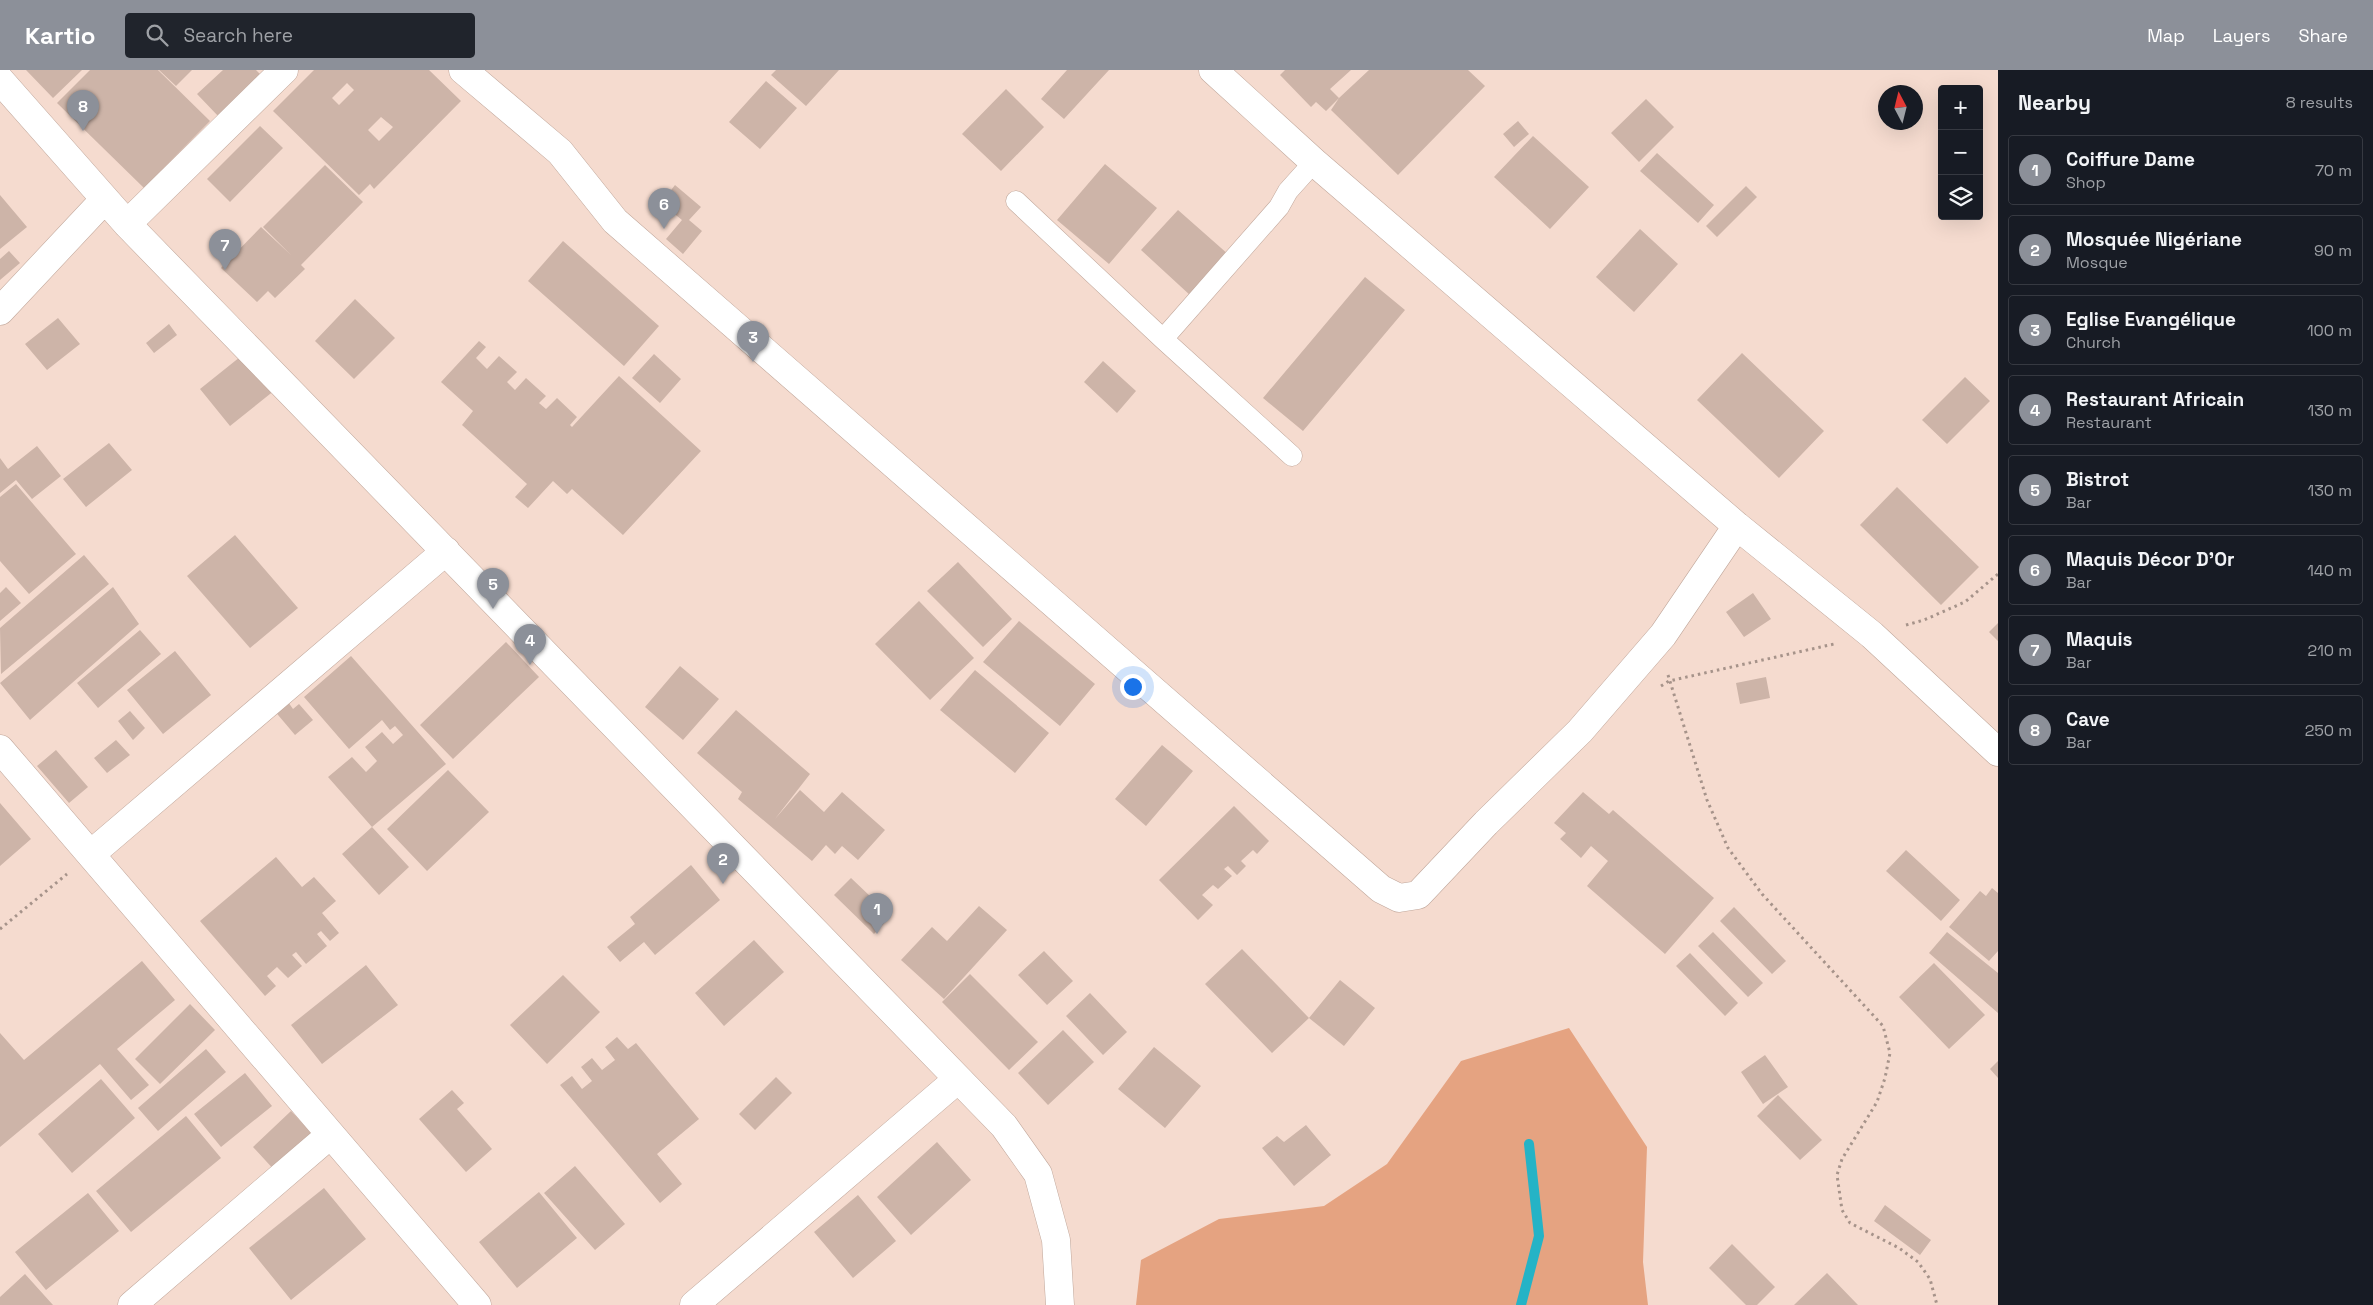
<!DOCTYPE html>
<meta charset="utf-8">
<style>
:root{--surface:#171b24;--page:#20242c;--text:#f1f3f6;--muted:#9ea1a6;--line:#363941;--accent:#8c9099}
body{margin:0;font-family:"Space Grotesk",sans-serif;background:var(--page);color:var(--text)}
.controls{position:absolute;right:15px;top:15px;display:grid;overflow:hidden;border-radius:5px;box-shadow:0 5px 20px #0002}
.controls button{width:45px;height:45px;display:grid;place-items:center;padding:0;border:0;border-bottom:1px solid var(--line);background:var(--surface);color:var(--text);font:25px sans-serif}
.compass{position:absolute;left:1878px;top:15px;width:45px;height:45px;border-radius:50%;background:var(--surface);box-shadow:0 5px 20px #0002;rotate:353deg}
.you{position:absolute;left:1132px;top:616px;width:18px;height:18px;margin:-12px;border:4px solid #fff;border-radius:50%;background:#1a73e8;box-shadow:0 0 0 8px #1a73e833}
.badge{display:grid;place-items:center;width:32px;height:32px;border-radius:50%;background:var(--accent);color:#fff;font-size:16px;font-weight:700}
.pin{position:absolute;translate:-50% -41px;filter:drop-shadow(0 1px 2px #0008)}
.pin::after{content:'';position:absolute;top:26px;width:18px;height:15px;background:inherit;clip-path:polygon(0 0,100% 0,50% 100%)}
.list{margin:0;padding:0;list-style:none}
h2{display:flex;justify-content:space-between;align-items:center;height:65px;margin:0;padding:0 20px;font-size:21px}
h2 small{font-size:16px;font-weight:400;color:var(--muted)}
.list li{display:grid;grid-template-columns:32px 1fr auto;gap:15px;align-items:center;box-sizing:border-box;height:70px;margin:0 10px 10px;padding:0 10px;border:1px solid var(--line);border-radius:5px}
.list b{display:block;font-size:19px;white-space:nowrap}
.list p{margin:0;font-size:16px;white-space:nowrap;color:var(--muted)}
.list em{font-size:16px;font-style:normal;color:var(--muted)}
.icon{flex:none;width:28px;height:28px;fill:none;stroke:currentColor;stroke-width:2;stroke-linecap:round;stroke-linejoin:round}
.map{position:relative;flex:none;width:1998px;height:1235px;overflow:hidden}
header{display:flex;align-items:center;gap:30px;box-sizing:border-box;height:70px;padding:0 25px;background:var(--accent);color:#fff}
header strong{font-size:24px}
nav{display:flex;gap:28px;margin-inline-start:auto;font-size:18px}
.search{width:350px;height:45px;background:var(--page);display:flex;align-items:center;gap:12px;box-sizing:border-box;padding:0 18px;border-radius:5px;color:var(--muted);font-size:19px}
main{display:flex}
aside{flex:1;background:var(--surface)}
.map>svg:first-child{display:block}
.green{fill:#e5a381}
.lines{fill:none;stroke-linecap:round;stroke-linejoin:round}
.stream{stroke:#25b3c6;stroke-width:10}
.building{fill:#cdb4a8;fill-rule:evenodd}
.lane-casing{stroke:#c0a79b;stroke-width:21}
.street-casing{stroke:#c0a79b;stroke-width:29}
.path{stroke:#a6938a;stroke-width:3;stroke-dasharray:2.5 4;stroke-linecap:butt}
.lane{stroke:#fff;stroke-width:20}
.street{stroke:#fff;stroke-width:28}
</style>
<header>
<strong>Kartio</strong>
<div class="search"><svg class="icon" aria-label="search" viewBox="0 0 24 24"><circle cx="10" cy="10" r="6"/><path d="M15 15l6 6"/></svg>Search here</div>
<nav><a>Map</a><a>Layers</a><a>Share</a></nav>
</header>
<main>
<div class="map">
<svg width="1998" height="1235" viewBox="0 0 1998 1235">
<rect width="100%" height="100%" fill="#f5dbcf"/>
<path class="green" d="M1569,958L1647,1077L1643,1192L1648,1235H1136L1141,1190L1219,1149L1324,1136L1387,1094L1461,991Z"/>
<g class="lines">
<path class="stream" d="M1521,1235L1539,1166L1529,1074"/>
</g>
<path class="building" d="M26,0H82L53,28Z
M90,0H158L210,51L144,118L57,33Z
M159,0H192L176,16Z
M223,0H256L262,6L219,47L197,24Z
M314,0H429L461,31L374,119L370,114L359,125L273,41ZM347,13L354,20L339,35L332,28ZM381,47L393,57L379,71L368,60Z
M776,0H839L806,36L771,5Z
M1067,0H1109L1064,49L1041,29Z
M1285,0H1351L1330,19L1339,28L1326,41L1316,32L1311,37L1280,5Z
M1369,0H1468L1485,16L1398,105L1331,40L1339,28Z
M766,11L797,38L760,79L729,52Z
M1006,19L1044,57L1001,101L962,64Z
M1646,29L1674,57L1639,92L1611,63Z
M1518,51L1529,64L1514,77L1503,64Z
M260,56L283,78L230,132L207,109Z
M1533,66L1589,117L1550,159L1494,107Z
M1657,83L1714,135L1698,153L1640,101Z
M1105,94L1157,138L1109,194L1057,150Z
M325,95L363,132L301,195L305,199L275,228L268,221L257,232L221,198L261,157L291,185L263,157Z
M675,115L701,137L689,150L702,161L683,184L666,169L682,150L661,133Z
M1746,116L1757,127L1717,167L1706,156Z
M0,125L27,157L0,179Z
M1178,140L1229,185L1191,226L1141,180Z
M1640,159L1678,194L1634,242L1596,207Z
M563,171L659,256L624,296L528,211Z
M9,181L20,193L0,210V189Z
M1365,207L1405,240L1303,361L1263,328Z
M355,229L395,268L354,309L315,271Z
M58,248L80,274L47,300L25,274Z
M169,254L177,265L154,283L146,273Z
M479,271L486,277L476,288L487,299L499,286L517,302L507,312L515,320L526,308L546,326L539,333L546,339L557,328L577,347L570,355L572,357L619,306L701,381L623,465L572,419L567,424L553,411L528,438L515,427L527,414L462,355L473,341L441,312Z
M245,283L275,320L230,356L200,319Z
M1742,283L1824,361L1779,408L1697,330Z
M654,284L681,309L660,333L632,308Z
M1103,291L1136,321L1117,343L1084,312Z
M1965,307L1990,331L1947,374L1922,350Z
M109,373L132,400L86,437L63,409Z
M37,376L61,406L32,429L16,410L0,423V388L8,399Z
M16,414L76,484L29,524L0,491V427Z
M1897,417L1979,497L1941,535L1860,455Z
M235,465L298,538L250,578L187,506Z
M84,485L109,514L1,604L0,558Z
M958,492L1012,549L983,577L927,521Z
M6,517L21,533L0,551V523Z
M113,517L139,554L30,650L0,613Z
M1753,523L1771,549L1744,567L1726,542Z
M919,531L974,588L930,630L875,574Z
M1019,551L1095,614L1060,656L983,592Z
M1998,553V571L1989,562Z
M140,560L161,584L98,638L77,613Z
M506,572L539,607L453,689L420,655Z
M175,581L211,625L163,664L127,620Z
M351,586L446,694L372,757L409,797L379,825L342,784L372,757L328,707L352,687L366,702L377,691L365,677L382,662L393,674L403,665L395,656L390,660L382,650L349,679L304,627Z
M680,596L719,629L683,670L645,637Z
M975,600L1049,663L1015,703L940,640Z
M1766,607L1770,628L1740,634L1736,613Z
M286,629L293,639L299,634L313,650L295,665L273,639Z
M736,640L810,704L775,749L800,720L824,742L842,722L885,760L858,790L842,776L835,784L826,775L812,791L738,729L742,722L697,683Z
M130,641L145,658L133,670L118,651Z
M116,670L130,685L107,703L94,688Z
M1162,675L1193,701L1146,756L1115,729Z
M56,680L88,717L69,733L37,696Z
M448,700L489,742L427,801L387,759Z
M1583,722L1609,744L1613,740L1714,828L1665,884L1587,816L1608,791L1591,776L1581,788L1560,769L1566,763L1554,753Z
M0,733L31,769L0,796Z
M1234,736L1269,771L1257,784L1253,780L1241,791L1246,796L1237,805L1228,796L1224,799L1232,806L1218,819L1213,815L1202,825L1213,835L1198,850L1159,810Z
M1906,780L1960,830L1941,851L1886,801Z
M276,787L302,817L314,807L336,831L322,843L339,863L330,871L321,861L317,864L327,876L306,894L296,882L292,885L302,896L288,908L277,897L267,906L276,916L265,926L200,851Z
M691,795L720,830L655,885L644,872L620,892L607,877L635,854L630,847Z
M851,808L891,846L874,864L834,825Z
M1992,818L1998,823V881L1989,891L1949,857L1980,821L1986,826Z
M979,836L1007,860L944,929L901,890L932,857L947,871Z
M1734,837L1786,891L1772,904L1720,851Z
M1713,862L1763,913L1748,927L1698,876Z
M1947,862L1998,903V943L1929,883Z
M754,870L784,902L724,956L695,923Z
M1242,879L1309,948L1272,983L1205,914Z
M1044,881L1073,911L1047,935L1018,905Z
M1690,883L1738,933L1725,946L1676,896Z
M142,891L175,930L117,979L149,1015L131,1030L100,994L0,1077V963L24,990Z
M1934,893L1985,945L1949,979L1899,927Z
M366,895L398,935L322,994L291,955Z
M970,904L1038,972L1009,1000L942,932Z
M563,905L600,942L547,994L510,955Z
M1340,910L1375,938L1344,976L1309,948Z
M1090,923L1127,962L1103,985L1066,946Z
M190,934L215,960L160,1014L135,989Z
M1063,960L1094,992L1048,1035L1018,1003Z
M617,967L628,979L636,973L699,1049L657,1084L682,1114L660,1133L560,1015L572,1006L582,1019L592,1011L581,997L592,988L602,1000L615,990L605,977Z
M1154,977L1201,1016L1165,1058L1118,1019Z
M206,979L226,1002L158,1061L138,1038Z
M1765,985L1788,1017L1763,1034L1741,1002Z
M1998,991V1008L1990,999Z
M245,1003L272,1036L221,1077L194,1044Z
M776,1007L792,1023L755,1060L739,1044Z
M101,1009L135,1048L72,1103L38,1064Z
M452,1020L464,1033L457,1039L492,1079L466,1102L419,1049Z
M1778,1025L1822,1070L1800,1090L1757,1046Z
M291,1041L315,1067L277,1103L253,1077Z
M186,1046L221,1088L131,1162L96,1121Z
M1306,1055L1331,1085L1294,1116L1262,1078L1277,1066L1284,1072Z
M937,1072L971,1110L911,1165L877,1127Z
M575,1096L625,1154L595,1180L544,1123Z
M324,1118L366,1169L291,1230L249,1178Z
M539,1122L577,1168L517,1218L479,1172Z
M88,1123L119,1161L46,1220L15,1182Z
M858,1125L896,1171L853,1208L814,1162Z
M1885,1135L1931,1170L1920,1185L1874,1151Z
M1732,1174L1775,1217L1757,1235H1746L1709,1198Z
M1827,1203L1858,1235H1794Z
M25,1204L53,1235H0V1227Z"/>
<g class="lines">
<defs>
<path id="lane" d="M1016,131L1163,269L1292,386
M1163,269L1279,137L1288,121L1314,92"/>
<path id="street" d="M463,0L560,82L615,151L1381,819L1399,828L1418,825L1486,753L1580,661L1663,565L1737,456
M1213,0L1314,92L1737,456L1872,565L1998,682
M0,10L127,154L1004,1056L1038,1104L1056,1170L1060,1235
M127,154L284,0
M0,241L104,130
M0,679L477,1235
M91,784L446,481
M132,1235L330,1065
M694,1235L958,1009"/>
</defs>
<use href="#lane" class="lane-casing"/>
<use href="#street" class="street-casing"/>
<path class="path" d="M1906,555L1924,550L1965,532L1998,504
M1668,605L1707,730L1728,778L1762,824L1883,956L1890,983L1885,1008L1877,1032L1842,1089L1837,1105L1842,1140L1850,1153L1899,1178L1918,1192L1930,1209L1937,1235
M1661,616L1669,611L1834,574
M0,859L67,804"/>
<use href="#lane" class="lane"/>
<use href="#street" class="street"/>
</g>
</svg>
<div class="controls">
<button>+</button>
<button>−</button>
<button><svg class="icon" aria-label="layers" viewBox="0 0 24 24"><path d="M12 4l9 5-9 5-9-5zM3 14l9 5 9-5"/></svg></button>
</div>
<svg class="compass" viewBox="-18 -18 36 36"><path d="M0-13l5 13h-10z" fill="#e53935"/><path d="M0 13l5-13h-10z" fill="#9ea1a6"/></svg>
<div class="you"></div>
<div class="pin badge" style="left:877px;top:864px">1</div>
<div class="pin badge" style="left:723px;top:814px">2</div>
<div class="pin badge" style="left:753px;top:292px">3</div>
<div class="pin badge" style="left:530px;top:595px">4</div>
<div class="pin badge" style="left:493px;top:539px">5</div>
<div class="pin badge" style="left:664px;top:159px">6</div>
<div class="pin badge" style="left:225px;top:200px">7</div>
<div class="pin badge" style="left:83px;top:61px">8</div>
</div>
<aside>
<h2>Nearby<small>8 results</small></h2>
<ul class="list">
<li><span class="badge">1</span><div><b>Coiffure Dame</b><p>Shop</p></div><em>70 m</em></li>
<li><span class="badge">2</span><div><b>Mosquée Nigériane</b><p>Mosque</p></div><em>90 m</em></li>
<li><span class="badge">3</span><div><b>Eglise Evangélique</b><p>Church</p></div><em>100 m</em></li>
<li><span class="badge">4</span><div><b>Restaurant Africain</b><p>Restaurant</p></div><em>130 m</em></li>
<li><span class="badge">5</span><div><b>Bistrot</b><p>Bar</p></div><em>130 m</em></li>
<li><span class="badge">6</span><div><b>Maquis Décor D'Or</b><p>Bar</p></div><em>140 m</em></li>
<li><span class="badge">7</span><div><b>Maquis</b><p>Bar</p></div><em>210 m</em></li>
<li><span class="badge">8</span><div><b>Cave</b><p>Bar</p></div><em>250 m</em></li>
</ul>
</aside>
</main>
